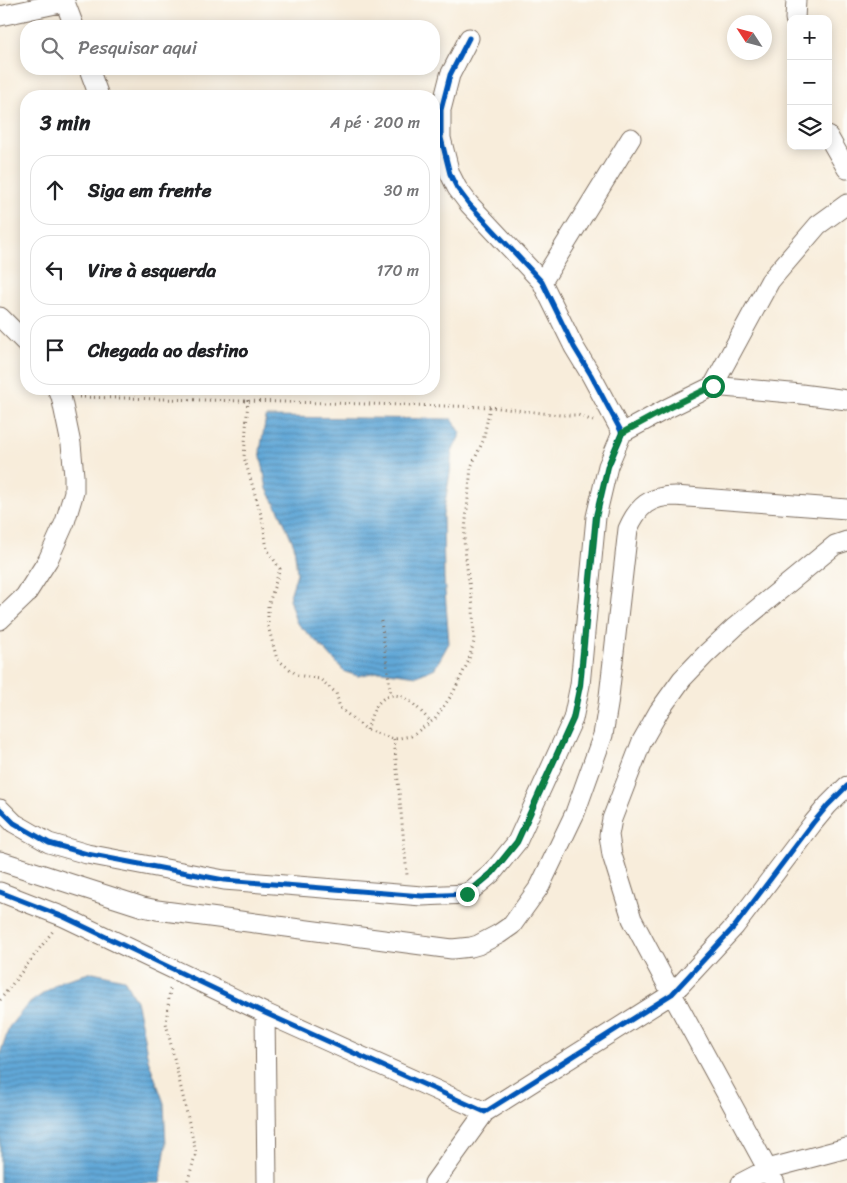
<!DOCTYPE html>
<html lang="pt">
<meta charset="utf-8">
<style>
:root{--surface:#fff;--page:#f2f2f2;--text:#202124;--muted:#757577;--line:#e0e0e0}
body{margin:0;font-family:Sriracha,sans-serif;background:var(--page);color:var(--text)}
.controls{position:absolute;right:15px;top:15px;display:grid;overflow:hidden;border-radius:10px;box-shadow:0 2px 12px #0003}
.controls button{width:45px;height:45px;display:grid;place-items:center;padding:0;border:0;border-bottom:1px solid var(--line);background:var(--surface);color:var(--text);font:25px sans-serif}
.compass{position:absolute;left:727px;top:15px;width:45px;height:45px;border-radius:50%;background:var(--surface);box-shadow:0 2px 12px #0003;rotate:306deg}
.stop{position:absolute;width:15px;height:15px;margin:-11px;border:4px solid #0b8043;border-radius:50%;background:#fff}
.stop.end{background:#0b8043;border-color:#fff;box-shadow:0 1px 5px #0008}
.list{margin:0;padding:0;list-style:none}
h2{display:flex;justify-content:space-between;align-items:center;height:65px;margin:0;padding:0 20px;font-size:21px}
h2 small{font-size:16px;font-weight:400;color:var(--muted)}
.list li{display:grid;grid-template-columns:32px 1fr auto;gap:15px;align-items:center;box-sizing:border-box;height:70px;margin:0 10px 10px;padding:0 10px;border:1px solid var(--line);border-radius:20px}
.list b{display:block;font-size:19px;white-space:nowrap}
.list em{font-size:16px;font-style:normal;color:var(--muted)}
.icon{flex:none;width:28px;height:28px;fill:none;stroke:currentColor;stroke-width:2;stroke-linecap:round;stroke-linejoin:round}
.map{position:relative;flex:none;width:847px;height:1183px;overflow:hidden}
.search{position:absolute;background:var(--surface);box-shadow:0 2px 12px #0003;left:20px;top:20px;width:420px;height:55px;display:flex;align-items:center;gap:12px;box-sizing:border-box;padding:0 18px;border-radius:20px;color:var(--muted);font-size:19px}
.panel{position:absolute;background:var(--surface);box-shadow:0 2px 12px #0003;left:20px;top:90px;width:420px;height:305px;border-radius:20px}
.map>svg:first-child{display:block}
.water{fill:url(#water-rules);stroke:#4e687a}
.lines{fill:none;stroke-linecap:round;stroke-linejoin:round}
.minor-casing{stroke:#7d6e60;stroke-width:21}
.path{stroke:#7d6e60;stroke-width:3;stroke-dasharray:1 4;stroke-linecap:butt}
.minor{stroke:#fff;stroke-width:19}
.cycleway-casing{stroke:#fdfcf7;stroke-width:8}
.cycleway{stroke:#0057b8;stroke-width:5}
.route{stroke:#0b8043;stroke-width:6}
</style>
<div class="map">
<svg width="847" height="1183" viewBox="0 0 847 1183">
<defs>
<pattern id="water-rules" width="6" height="5" patternUnits="userSpaceOnUse" patternTransform="scale(1.25)"><rect width="6" height="5" fill="#61a7d7"/><path d="M0 2.5h6" fill="none" stroke="#5188ae"/></pattern>
</defs>
<rect width="100%" height="100%" fill="#fdfcf7"/>
<filter id="ink" filterUnits="userSpaceOnUse"><feTurbulence type="fractalNoise" baseFrequency=".02" numOctaves="2"/><feDisplacementMap in="SourceGraphic" scale="10" xChannelSelector="R" yChannelSelector="G"/><feConvolveMatrix kernelMatrix="1 2 1 2 8 2 1 2 1" color-interpolation-filters="sRGB"/></filter>
<filter id="wash" filterUnits="userSpaceOnUse"><feTurbulence type="fractalNoise" baseFrequency=".0096" numOctaves="4" result="noise"/><feDisplacementMap in="SourceGraphic" scale="20" xChannelSelector="R" yChannelSelector="G"/><feGaussianBlur stdDeviation="1.12" result="paint"/><feColorMatrix in="noise" values="0 0 0 0 0 0 0 0 0 0 0 0 0 0 0 0 0 1.4 0 .05"/><feComposite in="paint" operator="in"/></filter>
<g filter="url(#wash)">
<rect width="100%" height="100%" fill="#f8eddb"/>
<path class="water" d="M266,417L452,419L461,433L452,452L450,473L443,515L444,578L449,643L435,668L417,676L381,671L358,676L345,672L325,650L296,622L289,599L297,573L294,545L280,513L267,489L260,451Z
M93,972L124,979L136,1001L142,1027L148,1059L164,1103L166,1146L160,1183H0V1054L9,1027L27,1005L61,981Z"/>
</g>
<g filter="url(#ink)">
<g class="lines">
<defs>
<path id="minor" d="M65,0V2L74,26
M0,16L65,2
M795,19L796,0
M89,69L99,96
M828,136L847,169
M542,282L631,138
M0,317L26,343
M713,386L770,281L818,225L847,204
M622,433L668,408L713,386L801,394L847,400
M0,620L25,596L48,560L65,522L74,492V476L71,444L61,396L57,389
M0,809L14,823L49,843L87,854L224,880L422,896L467,894L492,873L517,842L573,719L580,685L596,517L608,466L622,433L591,375L574,347L542,282L469,204L457,188L450,174L441,138V110L450,75L469,38
M0,861L143,907L157,910L452,949L471,947L478,945L499,934L512,925L540,886L575,813L603,735L608,705L628,529C638,506 650,496 675,496L847,509
M0,892L64,917L265,1013L485,1112L672,994L735,926L813,823L828,805L847,786
M265,1013L267,1183
M434,1183L485,1112
M741,1183L768,1169L847,1148
M775,1183L672,994L632,919L612,855L609,835L612,819L642,741L659,711L682,679L706,654L735,627L835,545L847,541"/>
</defs>
<use href="#minor" class="minor-casing"/>
<path class="path" d="M79,397L490,407L560,415H578L593,421
M248,400L244,457L262,518L267,549L280,569L268,606V626L277,659L297,675L320,679L336,693L340,708L367,730L394,739L411,736L435,719L453,693L468,662L474,642L473,606L468,576L464,541L471,467L483,441L490,407
M381,621L391,695
M367,730C370,722 371,714 375,708C378,703 381,700 386,697C404,689 419,710 431,722
M394,739L407,875
M170,989L166,1023L196,1153L187,1183
M0,1000L53,931"/>
<use href="#minor" class="minor"/>
<defs>
<path id="cycleway" d="M0,809L14,823L49,843L87,854L224,880L422,896L467,894L492,873L517,842L573,719L580,685L596,517L608,466L622,433L591,375L574,347L542,282L469,204L457,188L450,174L441,138V110L450,75L469,38
M0,892L64,917L265,1013L485,1112L672,994L735,926L813,823L828,805L847,786"/>
</defs>
<use href="#cycleway" class="cycleway-casing"/>
<use href="#cycleway" class="cycleway"/>
</g>
</g>
<g class="lines" filter="url(#ink)">
<path class="route" d="M467,894L492,873L517,842L573,719L580,685L596,517L608,466L622,433L668,408L713,386"/>
</g>
</svg>
<div class="controls">
<button>+</button>
<button>−</button>
<button><svg class="icon" aria-label="layers" viewBox="0 0 24 24"><path d="M12 4l9 5-9 5-9-5zM3 14l9 5 9-5"/></svg></button>
</div>
<svg class="compass" viewBox="-18 -18 36 36"><path d="M0-13l5 13h-10z" fill="#e53935"/><path d="M0 13l5-13h-10z" fill="#757577"/></svg>
<div class="stop" style="left:713px;top:386px"></div>
<div class="stop end" style="left:467px;top:894px"></div>
<div class="search"><svg class="icon" aria-label="search" viewBox="0 0 24 24"><circle cx="10" cy="10" r="6"/><path d="M15 15l6 6"/></svg>Pesquisar aqui</div>
<section class="panel">
<h2>3 min<small>A pé · 200 m</small></h2>
<ul class="list">
<li><svg class="icon" aria-label="ahead" viewBox="0 0 24 24"><path d="M12 20V5M6 11l6-6 6 6"/></svg><div><b>Siga em frente</b></div><em>30 m</em></li>
<li><svg class="icon" aria-label="left" viewBox="0 0 24 24"><path d="M17 20v-9H6M10 6l-5 5 5 5"/></svg><div><b>Vire à esquerda</b></div><em>170 m</em></li>
<li><svg class="icon" aria-label="arrive" viewBox="0 0 24 24"><path d="M6 21V4h12l-3 4 3 4H6"/></svg><div><b>Chegada ao destino</b></div></li>
</ul>
</section>
</div>
